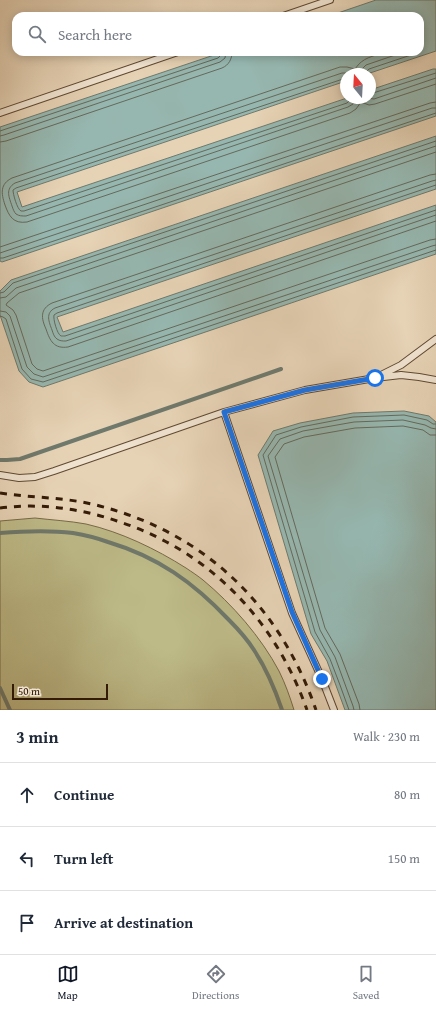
<!DOCTYPE html>
<meta charset="utf-8">
<style>
:root{--surface:#fff;--page:#f6f6f7;--text:#1f2937;--muted:#747a83;--line:#e0e1e3;--accent:#111827}
body{margin:0;font-family:"Gentium Book Plus",serif;background:var(--page);color:var(--text)}
.compass{position:absolute;left:340px;top:68px;width:36px;height:36px;border-radius:50%;background:var(--surface);box-shadow:0 2px 10px #0003;rotate:342deg}
.scale{position:absolute;left:12px;bottom:10px;width:96px;box-sizing:border-box;padding-left:4px;border:2px solid #341b07;border-top:0;font-size:11px;line-height:14px;white-space:nowrap;color:#341b07;-webkit-text-stroke:3px #efe2cf;paint-order:stroke}
.stop{position:absolute;width:12px;height:12px;margin:-9px;border:3px solid #1a73e8;border-radius:50%;background:#fff}
.stop.end{background:#1a73e8;border-color:#fff;box-shadow:0 1px 4px #0008}
.list{margin:0;padding:0;list-style:none}
h2{display:flex;justify-content:space-between;align-items:center;height:52px;margin:0;padding:0 16px;font-size:17px}
h2 small{font-size:13px;font-weight:400;color:var(--muted)}
.list li{display:grid;grid-template-columns:26px 1fr auto;gap:12px;align-items:center;box-sizing:border-box;height:64px;padding:0 16px;border-top:1px solid var(--line)}
.list b{display:block;font-size:15px;white-space:nowrap}
.list em{font-size:13px;font-style:normal;color:var(--muted)}
.icon{flex:none;width:22px;height:22px;fill:none;stroke:currentColor;stroke-width:2;stroke-linecap:round;stroke-linejoin:round}
.map{position:relative;flex:none;width:436px;height:710px;overflow:hidden}
.search{position:absolute;background:var(--surface);box-shadow:0 2px 10px #0003;left:12px;right:12px;top:12px;height:44px;display:flex;align-items:center;gap:10px;box-sizing:border-box;padding:0 14px;border-radius:12px;color:var(--muted);font-size:15px}
.sheet{height:244px;background:var(--surface)}
nav{display:flex;justify-content:space-around;align-items:center;box-sizing:border-box;height:56px;border-top:1px solid var(--line);background:var(--surface);font-size:11px;color:var(--muted)}
nav a{display:grid;justify-items:center;gap:2px}
nav .on{color:var(--accent)}
.map>svg:first-child{display:block}
.green{fill:#bdba88;stroke:#786a48}
.water{fill:#96b7b0;stroke:#6f796c}
.lines{fill:none;stroke-linecap:round;stroke-linejoin:round}
.shore{stroke:#65695c;stroke-width:1}
.stream{stroke:#6f796c;stroke-width:4}
.lane-casing{stroke:#604932;stroke-width:8}
.lane{stroke:#efe2cf;stroke-width:6}
.rail{stroke:#341b07;stroke-width:3;stroke-dasharray:7 7;stroke-linecap:butt}
.route{stroke:#1a73e8;stroke-width:5}
</style>
<div class="map">
<svg width="436" height="710" viewBox="0 0 436 710">
<rect width="100%" height="100%" fill="#e6d2b5"/>
<filter id="stains"><feTurbulence type="fractalNoise" baseFrequency=".005" numOctaves="4"/><feColorMatrix values="0 0 0 0 .2 0 0 0 0 .09 0 0 0 0 .02 0 0 0 .5 -.17"/></filter>
<radialGradient id="worn" r=".72"><stop offset=".6" stop-color="#630" stop-opacity="0"/><stop offset="1" stop-color="#630" stop-opacity=".3"/></radialGradient>
<path class="green" d="M35,518C52,520 70,521 86,524C121,532 156,549 186,568C192,572 198,576 203,580C232,604 261,637 279,671C285,683 290,697 294,710H0V521Z"/>
<path class="water" d="M376,0H436V51L367,74H346V81L17,192L22,207L347,98H370V90L433,69H436V116L2,262L0,261V127L223,52H420V16H329Z
M436,136V189L57,317L63,332L436,205V254L43,387L29,382L19,371L0,315V291L11,280Z
M404,411L429,416L436,422V710H345L327,661L311,634L258,455L273,431L300,423L353,413Z"/>
<g class="lines">
<path class="shore" d="M385,52C372,57 363,57 355,69L347,67H340L12,178C0,184 1,193 5,205C9,216 13,224 27,222L350,113L356,109L361,102L369,105L375,104L436,84
M350,74L346,73H342L15,183C5,189 9,197 12,206C13,209 14,212 16,214C19,216 22,216 26,216L348,107L353,104L355,98
M361,74L362,69L366,65L404,52
M366,74L367,71L369,69L420,52
M346,78L16,188L13,190C13,194 17,209 21,211C22,211 23,211 24,211L347,103L349,101L350,98
M370,94L436,73
M367,98L374,99L436,78
M0,131L218,58L221,55V52
M0,136L4,135L220,62L225,58L226,52
M0,142L6,141L222,68C229,65 232,59 232,52
M436,152L19,293L7,303L6,305L13,310L16,315L32,364L37,369L43,371L430,240L436,239
M436,174L430,175L52,303C40,309 41,318 46,329C50,341 54,349 68,347L436,221
M436,180L432,181L55,308C45,313 49,322 52,330C53,333 54,337 57,339C60,341 62,341 66,341L436,215
M436,185L57,313L54,315C53,319 57,334 61,336C62,336 63,336 65,336L436,210
M0,247L430,103L436,102
M0,253L432,108H436
M0,258H3L436,113
M0,293L4,292L13,283L436,141
M0,298L6,297L16,288L436,146
M0,311L6,312L10,316L27,367L34,374L43,377L432,246L436,245
M0,316L3,317L6,319L22,369L31,379L43,382L436,250
M349,710L340,685L330,659L315,632L263,455L276,435L301,427L353,417L404,415L427,420L433,424H436
M354,710L353,706L335,657L320,630L268,456L280,439L303,431L354,422L403,420L425,425L431,428L436,429
M360,710L359,704L340,654L325,628L275,457L284,444L304,437L355,428L403,426L423,430L430,435H436"/>
<path class="stream" d="M0,460H7L20,459L281,369
M0,533C24,531 49,530 73,533C85,535 97,538 108,542C158,557 193,582 229,620C238,629 247,639 254,650C266,668 275,689 282,710
M0,688L10,710"/>
<defs>
<path id="lane" d="M283,16L330,0
M0,113L178,52
M379,376L401,365L436,339
M224,412L292,613L322,679L334,710
M0,475L19,478L35,477L54,471L224,412L305,390L375,378L401,375L419,377L436,380"/>
</defs>
<use href="#lane" class="lane-casing"/>
<use href="#lane" class="lane"/>
<path class="rail" d="M0,493C32,498 64,497 96,505C204,532 280,605 316,710
M0,508C39,503 79,508 117,521C208,550 275,619 307,710"/>
</g>
<g class="lines">
<path class="route" d="M322,679L292,612L224,412L305,390L375,378"/>
</g>
<rect width="100%" height="100%" filter="url(#stains)"/>
<rect width="100%" height="100%" fill="url(#worn)"/>
</svg>
<svg class="compass" viewBox="-18 -18 36 36"><path d="M0-13l5 13h-10z" fill="#e53935"/><path d="M0 13l5-13h-10z" fill="#747a83"/></svg>
<div class="scale">50 m</div>
<div class="stop" style="left:375px;top:378px"></div>
<div class="stop end" style="left:322px;top:679px"></div>
<div class="search"><svg class="icon" aria-label="search" viewBox="0 0 24 24"><circle cx="10" cy="10" r="6"/><path d="M15 15l6 6"/></svg>Search here</div>
</div>
<section class="sheet">
<h2>3 min<small>Walk · 230 m</small></h2>
<ul class="list">
<li><svg class="icon" aria-label="ahead" viewBox="0 0 24 24"><path d="M12 20V5M6 11l6-6 6 6"/></svg><div><b>Continue</b></div><em>80 m</em></li>
<li><svg class="icon" aria-label="left" viewBox="0 0 24 24"><path d="M17 20v-9H6M10 6l-5 5 5 5"/></svg><div><b>Turn left</b></div><em>150 m</em></li>
<li><svg class="icon" aria-label="arrive" viewBox="0 0 24 24"><path d="M6 21V4h12l-3 4 3 4H6"/></svg><div><b>Arrive at destination</b></div></li>
</ul>
</section>
<nav>
<a class="on"><svg class="icon" aria-label="map" viewBox="0 0 24 24"><path d="M3 6l6-2 6 2 6-2v14l-6 2-6-2-6 2zM9 4v14M15 6v14"/></svg>Map</a>
<a><svg class="icon" aria-label="directions" viewBox="0 0 24 24"><path d="M12 3l9 9-9 9-9-9zM9 14v-3h6M13 9l2 2-2 2"/></svg>Directions</a>
<a><svg class="icon" aria-label="saved" viewBox="0 0 24 24"><path d="M7 4h10v16l-5-4-5 4z"/></svg>Saved</a>
</nav>
